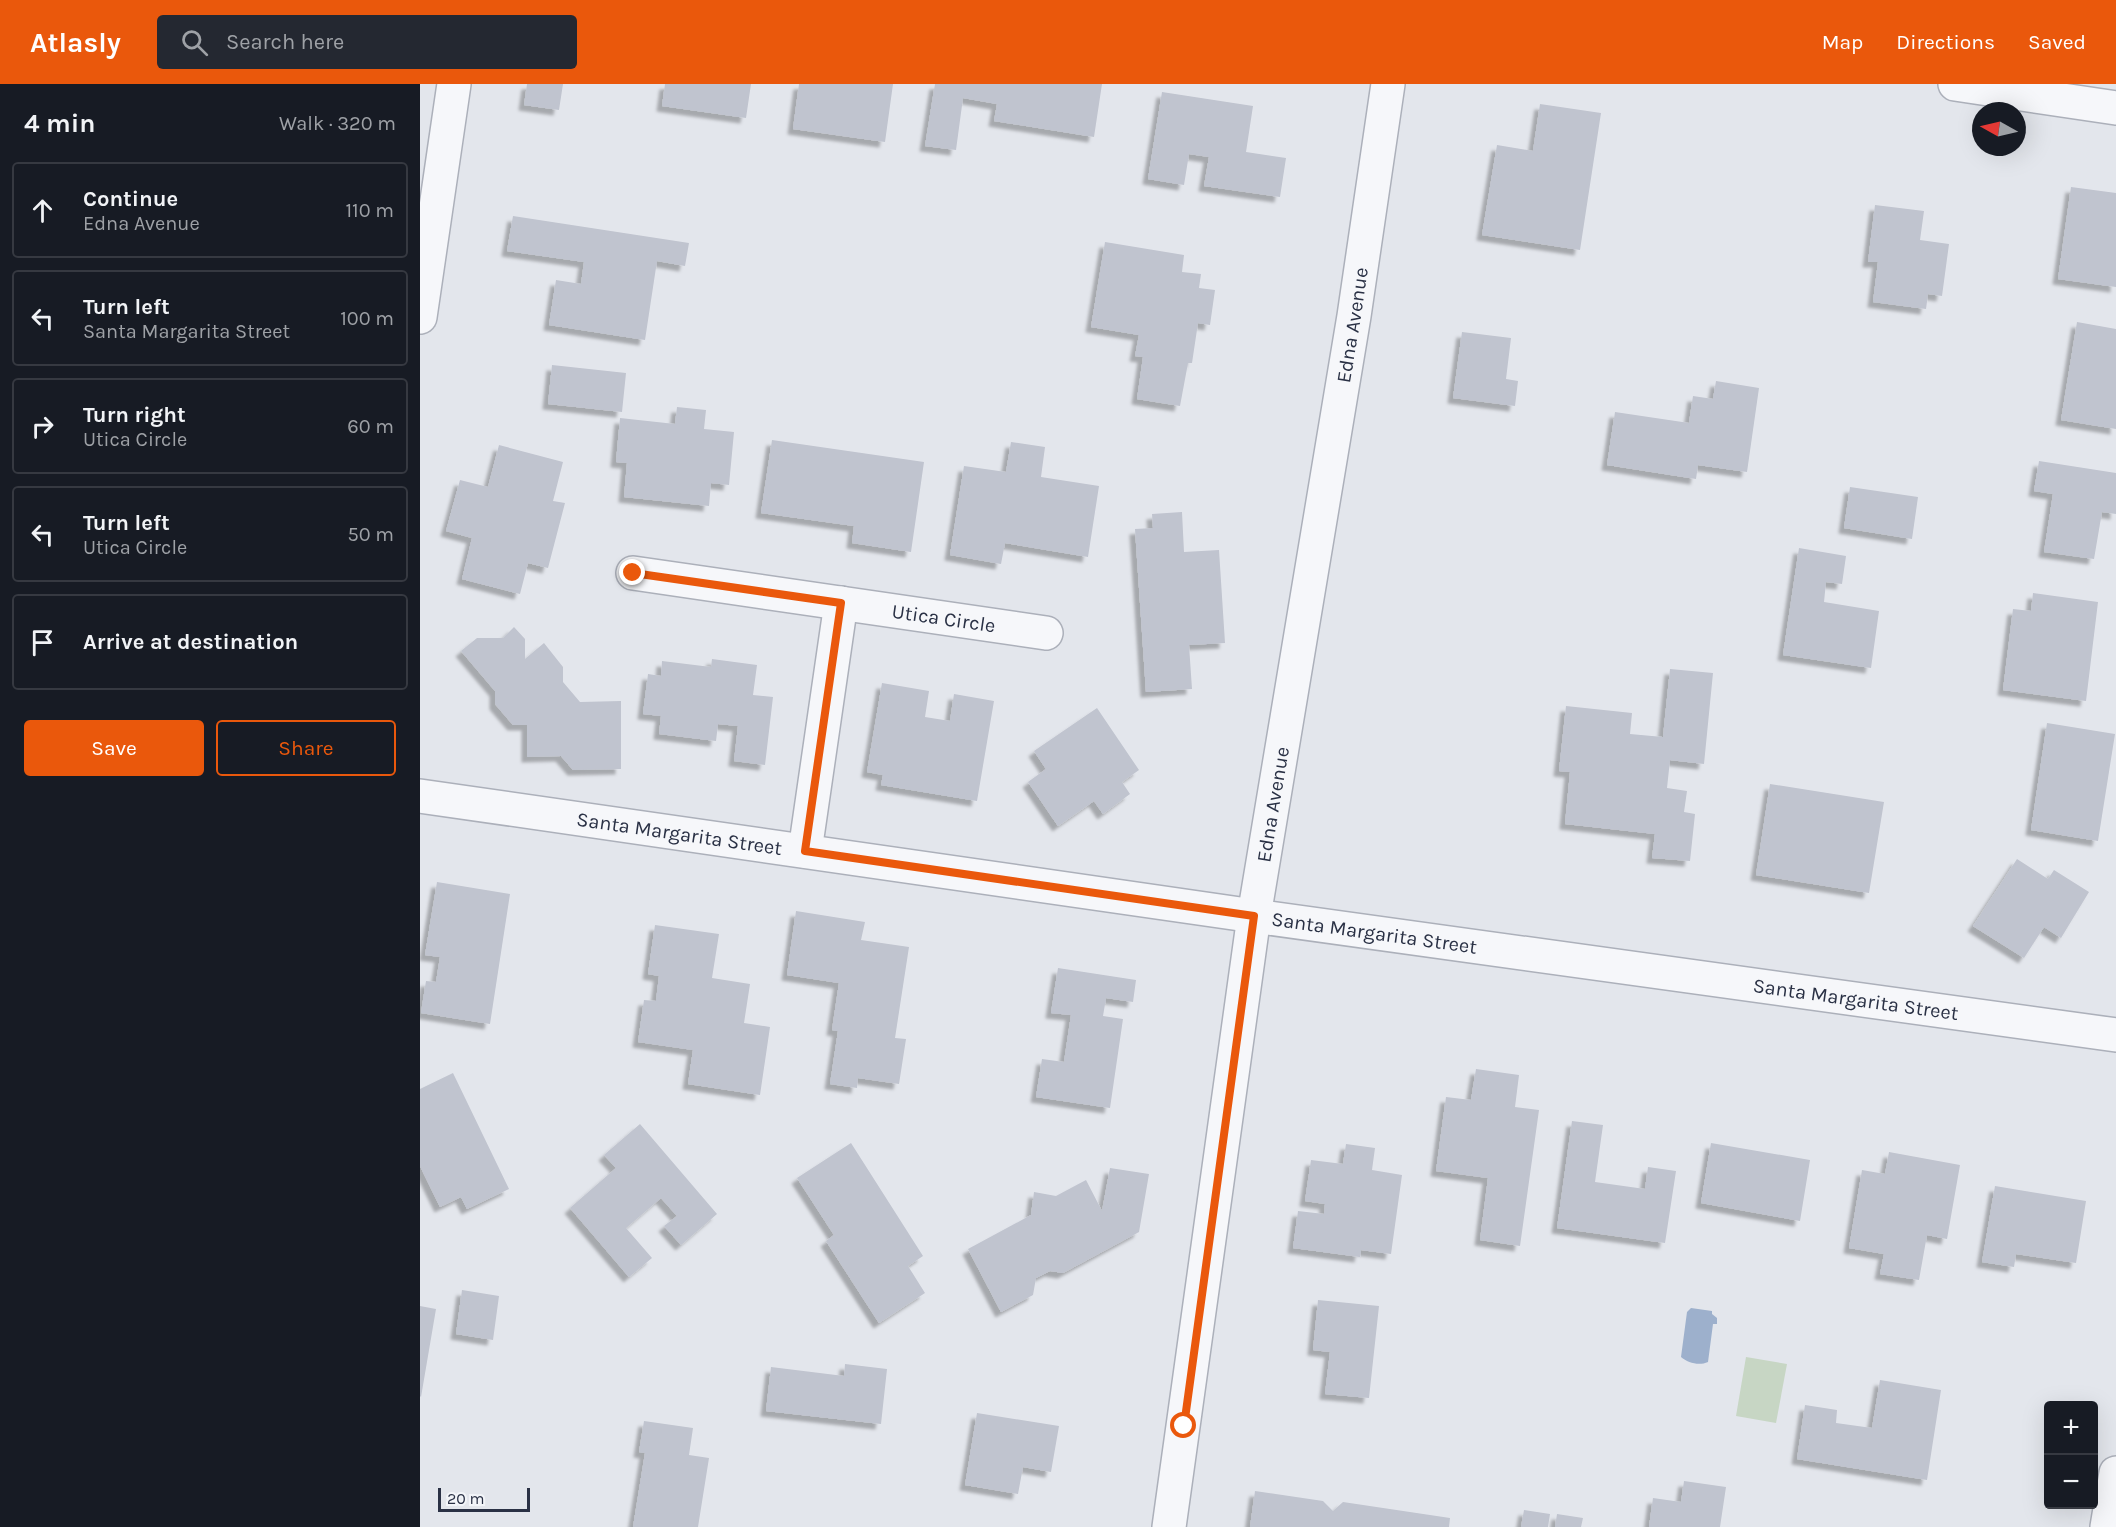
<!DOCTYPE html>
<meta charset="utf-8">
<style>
:root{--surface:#171b24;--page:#242831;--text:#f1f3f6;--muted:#9ea1a6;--line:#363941;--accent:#ea580c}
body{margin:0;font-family:Karla,sans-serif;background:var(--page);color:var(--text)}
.controls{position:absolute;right:18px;bottom:18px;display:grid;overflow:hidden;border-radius:6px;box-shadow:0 6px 24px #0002}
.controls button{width:54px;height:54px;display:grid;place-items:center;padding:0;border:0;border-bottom:2px solid var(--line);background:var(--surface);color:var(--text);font:30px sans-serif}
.compass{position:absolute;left:1552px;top:18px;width:54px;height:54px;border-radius:50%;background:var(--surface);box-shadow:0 6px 24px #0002;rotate:278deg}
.scale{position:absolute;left:18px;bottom:15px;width:92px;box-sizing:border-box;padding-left:6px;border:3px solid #2a3145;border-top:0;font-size:16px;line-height:21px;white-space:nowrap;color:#2a3145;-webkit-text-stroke:4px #f3f5f9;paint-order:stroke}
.stop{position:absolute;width:18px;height:18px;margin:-14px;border:4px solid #ea580c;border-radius:50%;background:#fff}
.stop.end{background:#ea580c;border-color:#fff;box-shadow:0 2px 6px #0008}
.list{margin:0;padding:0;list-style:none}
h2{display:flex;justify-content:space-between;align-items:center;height:78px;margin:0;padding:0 24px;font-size:26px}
h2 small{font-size:20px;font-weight:400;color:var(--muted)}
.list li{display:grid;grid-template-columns:39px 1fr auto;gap:18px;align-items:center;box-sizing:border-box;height:96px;margin:0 12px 12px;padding:0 12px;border:2px solid var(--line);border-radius:6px}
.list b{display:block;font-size:22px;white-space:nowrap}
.list p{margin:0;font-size:20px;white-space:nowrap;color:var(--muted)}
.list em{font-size:20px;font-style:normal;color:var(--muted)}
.actions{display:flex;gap:12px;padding:18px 24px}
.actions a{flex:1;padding:14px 0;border:2px solid var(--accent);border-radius:6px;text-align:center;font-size:21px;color:var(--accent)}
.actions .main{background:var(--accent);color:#fff}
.icon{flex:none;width:33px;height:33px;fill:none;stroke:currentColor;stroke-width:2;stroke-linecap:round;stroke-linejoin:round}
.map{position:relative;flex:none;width:1696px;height:1443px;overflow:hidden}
header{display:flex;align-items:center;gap:36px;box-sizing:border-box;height:84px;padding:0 30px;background:var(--accent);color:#fff}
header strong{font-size:28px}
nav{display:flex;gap:33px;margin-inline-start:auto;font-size:21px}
.search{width:420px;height:54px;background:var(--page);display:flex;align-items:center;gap:15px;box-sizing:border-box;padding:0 21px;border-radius:6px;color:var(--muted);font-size:22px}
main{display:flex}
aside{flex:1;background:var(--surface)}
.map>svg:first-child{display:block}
.green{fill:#c7d6c4}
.water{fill:#9db0cc}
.building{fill:#c0c4cf;filter:url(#shadow)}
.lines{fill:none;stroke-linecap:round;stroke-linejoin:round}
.minor-casing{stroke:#acb0ba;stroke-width:36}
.minor{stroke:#f6f7fa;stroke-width:33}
.route{stroke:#ea580c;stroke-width:8}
.labels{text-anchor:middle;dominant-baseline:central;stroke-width:6;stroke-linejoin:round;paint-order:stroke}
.street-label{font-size:20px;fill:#2a3145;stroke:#f3f5f9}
</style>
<header>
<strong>Atlasly</strong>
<div class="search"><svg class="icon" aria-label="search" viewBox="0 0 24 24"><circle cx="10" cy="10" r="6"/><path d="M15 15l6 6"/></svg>Search here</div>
<nav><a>Map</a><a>Directions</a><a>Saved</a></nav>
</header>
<main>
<aside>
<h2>4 min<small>Walk · 320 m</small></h2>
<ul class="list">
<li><svg class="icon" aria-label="ahead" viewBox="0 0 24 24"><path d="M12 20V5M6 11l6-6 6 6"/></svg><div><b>Continue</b><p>Edna Avenue</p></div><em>110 m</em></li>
<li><svg class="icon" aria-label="left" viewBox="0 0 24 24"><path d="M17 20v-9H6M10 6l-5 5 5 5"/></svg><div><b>Turn left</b><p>Santa Margarita Street</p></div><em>100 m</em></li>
<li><svg class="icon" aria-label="right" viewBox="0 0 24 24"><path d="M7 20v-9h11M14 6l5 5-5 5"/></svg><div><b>Turn right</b><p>Utica Circle</p></div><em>60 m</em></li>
<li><svg class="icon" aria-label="left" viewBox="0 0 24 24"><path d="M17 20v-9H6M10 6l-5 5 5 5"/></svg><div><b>Turn left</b><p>Utica Circle</p></div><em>50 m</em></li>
<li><svg class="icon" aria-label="arrive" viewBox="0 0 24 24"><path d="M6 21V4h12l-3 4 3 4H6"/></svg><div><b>Arrive at destination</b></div></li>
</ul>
<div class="actions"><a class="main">Save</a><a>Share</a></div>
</aside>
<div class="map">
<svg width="1696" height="1443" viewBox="0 0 1696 1443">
<defs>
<filter id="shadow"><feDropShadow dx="-5.5" dy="5.5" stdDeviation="1.5" flood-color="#0004"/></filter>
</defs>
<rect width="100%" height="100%" fill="#e3e6ec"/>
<path class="green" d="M1326,1273L1367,1280L1356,1339L1316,1332Z"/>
<path class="water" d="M1271,1224L1292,1227V1230L1297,1234V1240H1293L1288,1278C1279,1282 1268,1279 1261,1273L1267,1228Z"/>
<path class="building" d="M107,0H143L139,26L104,21Z
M245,0H331L326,34L242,22Z
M379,0H473L465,58L373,45Z
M515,0H682L674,53L574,37L577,20L543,14L536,66L505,62Z
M742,8L833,22L826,68L866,74L860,113L784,102L789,73L769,70L764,101L728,95Z
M1120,20L1181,29L1160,166L1062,151L1077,61L1113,67Z
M1651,103L1696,109V203L1638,195Z
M1455,121L1504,127L1500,156L1529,160L1522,212L1508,210L1506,225L1453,218L1458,178H1448Z
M93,132L269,159L265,182L237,177L225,256L129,241L136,196L161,200L164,178L87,167Z
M685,158L764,171L762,188L781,190L779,204L795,206L790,241L778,239L772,279H768L760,322L717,315L723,273L715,272L719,251L671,243Z
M1657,238L1696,245V345L1641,336Z
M1042,248L1091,254L1086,295L1098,297L1095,322L1033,314Z
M132,281L206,289L202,328L128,320Z
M1296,297L1339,304L1327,388L1278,381L1276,395L1187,381L1195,328L1269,339L1273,312L1293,315Z
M257,323L286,326L284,345L314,348L309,401L291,399L289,422L204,413L207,379L196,378L200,334L255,340Z
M352,356L504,378L491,468L432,459L434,442L341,429Z
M591,358L625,363L621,393L679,402L668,473L585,459L581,480L530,471L544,382L586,388Z
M79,361L143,378L133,417L145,419L128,484L108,479L100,510L42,495L52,454L26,447L40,396L68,403Z
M1619,377L1696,389V430L1682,428L1674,475L1624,468L1633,410L1614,407Z
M1430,403L1498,413L1492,455L1424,444Z
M762,428L764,468L799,466L805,559L769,561L772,605L726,608L715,445L733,444L732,430Z
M1379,464L1426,472L1422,500L1406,498L1404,518L1459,527L1451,584L1363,571Z
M1613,509L1678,518L1666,617L1583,606L1593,525L1611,527Z
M94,543L105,555V575L124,559L143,583V598L160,618L201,617V685L153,686L141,672L107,673V641H93L75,620V607L41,567L57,554H83Z
M292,575L337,581L333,611L353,613L345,681L314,677L318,642L298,640L296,657L239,650L241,632L223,630L228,590L241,592L242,577L291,583Z
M1250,585L1293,589L1284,680L1250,676L1247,704L1267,707L1264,728L1275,730L1270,777L1232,774L1235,750L1145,740L1150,688L1139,687L1146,622L1212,629L1210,650L1243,653Z
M462,599L509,607L505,633L530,637L534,610L574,617L557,717L461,701L463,691L447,688Z
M677,624L719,686L702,698L710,710L683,730L674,717L638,742L608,698L626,685L614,667Z
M1627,639L1695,650L1678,757L1611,746Z
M1350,700L1464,718L1449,809L1336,791Z
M1597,775L1628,795L1634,786L1669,808L1641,854L1624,843L1604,874L1553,842Z
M17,798L90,810L70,940L1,929L6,897L16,898L20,873L5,871Z
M376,827L445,838L441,856L489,863L475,954L486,955L479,1000L438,994L437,1004L410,1000L418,947L412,946L419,899L367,891Z
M235,841L299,850L292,894L330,900L324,939L350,943L340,1011L268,1000L273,966L218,958L224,916L236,917L239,892L228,890Z
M638,884L716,896L713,918L686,914L683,932L703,935L690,1024L616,1013L622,975L644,978L651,931L631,929Z
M1056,985L1099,991L1095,1023L1119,1026L1100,1162L1060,1156L1068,1094L1016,1087L1026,1013L1051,1016Z
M33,989L89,1105L47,1125L41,1113L20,1123L0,1082V1005Z
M1152,1037L1183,1041L1175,1098L1225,1105L1228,1083L1256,1087L1245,1159L1137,1144Z
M220,1040L297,1130L261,1161L244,1142L257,1132L241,1114L206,1144L232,1174L209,1193L150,1124L196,1084L184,1071Z
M431,1059L503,1172L488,1182L505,1209L459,1239L406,1157L414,1151L377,1094Z
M1291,1059L1390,1076L1380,1137L1281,1119Z
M926,1060L955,1064L952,1086L982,1091L971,1170L941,1166L940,1173L873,1164L878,1127L904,1130L905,1120L885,1117L891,1076L923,1080Z
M1469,1068L1540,1081L1527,1155L1507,1151L1499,1196L1460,1190L1464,1170L1429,1164L1442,1086L1465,1090Z
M690,1084L729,1090L719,1148L643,1189L630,1187L616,1194L613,1211L581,1228L548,1165L611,1131L614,1108L636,1112L666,1096L682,1127Z
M1575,1102L1666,1117L1656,1179L1596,1170L1594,1183L1562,1178Z
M42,1206L79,1212L73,1256L36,1250Z
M898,1216L959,1222L949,1314L905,1310L910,1268L893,1266Z
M0,1222L16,1225L1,1313L0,1312Z
M425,1280L467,1285L461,1340L346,1327L351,1283L424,1292Z
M1460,1296L1521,1306L1507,1396L1377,1375L1385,1321L1417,1326L1416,1339L1452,1344Z
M557,1329L639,1342L631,1388L603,1383L598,1410L545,1401Z
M224,1337L273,1344L269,1371L289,1374L278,1443H213L225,1369L219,1368Z
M1264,1397L1306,1403L1300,1443H1229L1233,1414L1261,1418Z
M835,1407L903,1417L913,1427L923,1418L1030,1434L1029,1443H830Z
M1104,1426L1130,1430L1128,1443H1101Z
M1137,1430L1163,1434L1161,1443H1135Z"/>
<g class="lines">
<defs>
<g id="minor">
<path d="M1535,0L1696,24"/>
<path d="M0,233L34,0"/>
<path id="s1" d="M213,489L626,549"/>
<path id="s2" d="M0,712L834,832L1696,951"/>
<path d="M385,767L421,519"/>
<path id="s3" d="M749,1443L834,832L934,232L968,0"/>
<path d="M1687,1443L1696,1389"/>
</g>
</defs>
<use href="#minor" class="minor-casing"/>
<use href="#minor" class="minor"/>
</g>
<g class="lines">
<path class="route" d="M213,489L421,519L385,767L834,832L764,1342"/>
</g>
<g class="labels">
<g class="street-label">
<text stroke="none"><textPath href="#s3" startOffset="1216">Edna Avenue</textPath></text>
<text stroke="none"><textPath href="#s1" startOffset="314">Utica Circle</textPath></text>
<text stroke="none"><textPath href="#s3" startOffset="730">Edna Avenue</textPath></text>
<text stroke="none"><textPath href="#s2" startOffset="262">Santa Margarita Street</textPath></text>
<text stroke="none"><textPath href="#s2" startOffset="964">Santa Margarita Street</textPath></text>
<text stroke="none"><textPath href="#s2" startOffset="1450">Santa Margarita Street</textPath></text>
</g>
</g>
</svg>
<div class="controls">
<button>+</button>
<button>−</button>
</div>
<svg class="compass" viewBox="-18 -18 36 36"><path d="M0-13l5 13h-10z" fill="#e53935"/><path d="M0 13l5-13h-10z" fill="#9ea1a6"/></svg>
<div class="scale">20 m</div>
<div class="stop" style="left:764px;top:1342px"></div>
<div class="stop end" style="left:213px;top:489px"></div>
</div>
</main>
